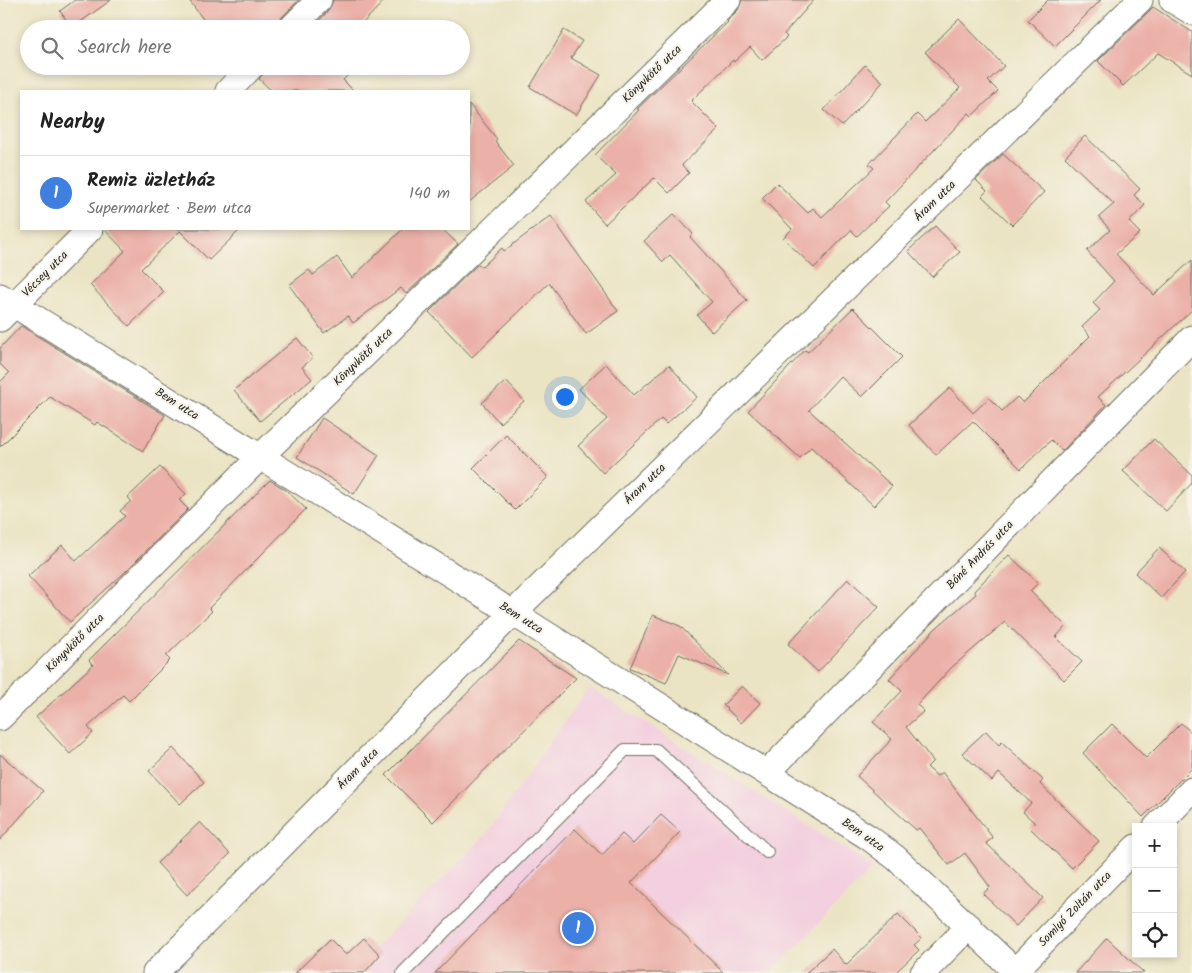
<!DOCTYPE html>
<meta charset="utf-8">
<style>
:root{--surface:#fff;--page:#f6f6f6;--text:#222;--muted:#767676;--line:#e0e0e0;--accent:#d93025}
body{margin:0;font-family:Kalam,sans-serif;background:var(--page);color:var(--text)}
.controls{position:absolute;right:15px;bottom:15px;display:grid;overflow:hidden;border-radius:0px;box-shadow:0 2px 8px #0003}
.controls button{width:45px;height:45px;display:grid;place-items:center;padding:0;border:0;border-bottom:1px solid var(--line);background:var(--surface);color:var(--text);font:25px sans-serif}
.you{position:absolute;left:564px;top:396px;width:18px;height:18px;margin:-12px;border:4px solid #fff;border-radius:50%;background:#1a73e8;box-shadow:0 0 0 8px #1a73e833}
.badge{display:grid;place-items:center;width:32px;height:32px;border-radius:50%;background:var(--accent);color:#fff;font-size:16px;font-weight:700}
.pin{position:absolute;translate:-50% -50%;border:2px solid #fff;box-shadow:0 1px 5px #0006}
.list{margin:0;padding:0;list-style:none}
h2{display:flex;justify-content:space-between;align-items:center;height:65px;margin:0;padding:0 20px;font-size:21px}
h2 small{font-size:16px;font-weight:400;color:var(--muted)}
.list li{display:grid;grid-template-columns:32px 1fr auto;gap:15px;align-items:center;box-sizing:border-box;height:75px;padding:0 20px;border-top:1px solid var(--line)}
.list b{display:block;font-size:19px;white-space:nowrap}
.list p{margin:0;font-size:16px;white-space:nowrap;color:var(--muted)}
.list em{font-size:16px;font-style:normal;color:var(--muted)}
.icon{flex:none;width:28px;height:28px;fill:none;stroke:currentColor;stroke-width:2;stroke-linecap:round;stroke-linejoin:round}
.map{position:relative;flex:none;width:1192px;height:973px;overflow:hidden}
.search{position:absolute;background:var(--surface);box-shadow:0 2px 8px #0003;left:20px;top:20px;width:450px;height:55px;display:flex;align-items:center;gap:12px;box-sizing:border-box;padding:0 18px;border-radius:28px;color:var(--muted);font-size:19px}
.panel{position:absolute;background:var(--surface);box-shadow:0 2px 8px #0003;left:20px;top:90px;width:450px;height:140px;border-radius:0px}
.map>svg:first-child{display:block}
.built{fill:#f3cfdf}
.building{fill:#ebb0a8}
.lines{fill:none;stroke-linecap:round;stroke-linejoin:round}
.lane-casing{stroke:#6e6c61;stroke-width:14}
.street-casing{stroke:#6e6c61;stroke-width:27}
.lane{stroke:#fff;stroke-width:12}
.street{stroke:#fff;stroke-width:25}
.labels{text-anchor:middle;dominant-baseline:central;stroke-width:4;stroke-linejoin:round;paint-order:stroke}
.street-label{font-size:12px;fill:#2b2b2b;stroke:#f7f3e8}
</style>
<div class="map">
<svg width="1192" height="973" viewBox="0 0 1192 973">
<rect width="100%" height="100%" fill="#f7f3e8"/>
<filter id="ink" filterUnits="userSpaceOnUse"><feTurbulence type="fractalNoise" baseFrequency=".02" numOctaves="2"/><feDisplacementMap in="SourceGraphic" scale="10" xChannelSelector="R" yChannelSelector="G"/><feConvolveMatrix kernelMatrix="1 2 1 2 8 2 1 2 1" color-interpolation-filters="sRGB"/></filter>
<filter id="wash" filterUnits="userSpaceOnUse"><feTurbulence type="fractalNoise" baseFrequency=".0096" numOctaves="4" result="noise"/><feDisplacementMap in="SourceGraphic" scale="20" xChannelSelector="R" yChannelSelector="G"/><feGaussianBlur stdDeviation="1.12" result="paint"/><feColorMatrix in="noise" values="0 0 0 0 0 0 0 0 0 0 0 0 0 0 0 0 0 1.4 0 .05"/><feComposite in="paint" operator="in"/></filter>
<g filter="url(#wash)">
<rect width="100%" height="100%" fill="#ebe4c4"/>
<path class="built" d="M589,687L874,867L770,973H350L487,833Z"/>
<g id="blocks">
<path class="building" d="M75,0H111L72,28L60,11Z
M189,0H299L280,19L276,29H261L252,19L238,29H210Z
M333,0H385L357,29H311L329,10Z
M742,0H814L784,34L787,37L762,60L750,47L734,62L733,60L691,101L719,129L682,165L689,173L669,193L654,178L605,224L586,202L616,175L595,155L639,110L637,109L728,22L727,21L738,10Z
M1048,0H1101L1055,46L1028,20Z
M1153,7L1192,32V74L1158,53L1123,86L1098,61Z
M959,19L1004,66L988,81L998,91L972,116L969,113L885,202L889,206L857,236L851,230L814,268L783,238L792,229L762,198L777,183L808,213L813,208L822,217L874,168L869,164L917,114L925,122L960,88L925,52Z
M564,30L582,41L571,58L601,75L576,115L530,87Z
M865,65L883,82L842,126L824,110Z
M269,66H350L353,70L343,80L354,91H272L259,79Z
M469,104L497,139L495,141L514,166L469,202Z
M1085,136L1140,189L1134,195L1145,205L1129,222L1140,233L1116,254L1154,295L1192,260V310L1098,397L1106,405L1062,451L1051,440L1021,469L973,421L936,455L909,425L950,388L973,413L989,398L1002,411L1017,397L1023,403L1090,336L1082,327L1100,310L1093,303L1114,281L1087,251L1110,230L1099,217L1114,204L1065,157Z
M1003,154L1044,192L1012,225L982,196L987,191L976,180Z
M674,214L693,234L690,237L747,300L712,332L697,315L712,302L670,255L663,262L644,241Z
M551,216L618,311L586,334L549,283L472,357L429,312L478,264L482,267L502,248L504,251Z
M935,226L960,252L932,277L908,251Z
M104,229H241L209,260L180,231L141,269L164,292L129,326L90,285L125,251Z
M403,229H442L458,244L406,294L401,288L353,323L348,316L324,333L289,285L309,270L313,275L337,257L352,278Z
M853,308L902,357L862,397L840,376L809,410L892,486L874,506L811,447L800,458L748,411L805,350L808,352Z
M21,326L165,415L143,451L97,422L95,425L50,397L0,447V382L9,373L0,364V348Z
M297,338L313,358L302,367L312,379L260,421L234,390Z
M606,364L634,395L669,365L697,397L666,424L661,419L603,473L578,446L607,419L579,389Z
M506,381L524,401L500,423L482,403Z
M322,418L379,455L354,494L297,457Z
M506,435L548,477L515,510L473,468Z
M1154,439L1192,475V483L1166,511L1123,471Z
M160,467L186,494L179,500L188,509L123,574L70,622L28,576L62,545L76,561L125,516L120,511L131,501L128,497Z
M270,480L286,490L306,509L209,608L212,611L166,656L170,660L129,701L123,695L88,727L93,733L70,754L36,717L93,665L89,660Z
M1159,548L1185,572L1161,598L1135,573Z
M1009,555L1038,583L1030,591L1066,626L1056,637L1082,662L1064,680L1005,622L951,668L917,705L924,711L906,727L933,761L927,767L937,776L942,772L993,838L986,843L1043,898L1016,926L983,894L990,887L965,853L949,865L919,828L916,830L857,776L892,739L873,722L902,691L889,679L936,628L976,594L974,591Z
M848,579L879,607L818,672L788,644Z
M653,615L680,626L728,675L679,654L666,683L630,668Z
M519,641L576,678L433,822L386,775Z
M742,686L760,703L741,723L723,705Z
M1181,723L1192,733V768L1143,817L1083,753L1112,724L1146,758Z
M986,731L999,745L1002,742L1043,780L1040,784L1099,841L1072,868L1030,828L1035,823L1023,812L1031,803L999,773L992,781L962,753Z
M173,748L204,782L180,804L149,771Z
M0,754L43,791L0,840Z
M661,815L680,832L631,883L724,973H435L575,829L602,855L622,834L633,844Z
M200,822L230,854L187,895L157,863Z
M898,914L922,938L914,945L919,950L895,973H806L832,949L846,965Z
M364,938L380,955L364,973H295L330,939L346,955Z
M1107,938L1144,973H1075Z"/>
</g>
</g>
<g filter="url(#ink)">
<use href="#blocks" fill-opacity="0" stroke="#6e6c61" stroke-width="1"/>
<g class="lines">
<defs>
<path id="lane" d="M403,973L625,750H656L767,852"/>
<path id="street" d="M1172,0L1192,12
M290,29L319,0
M228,91L252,66
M0,296L513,613L868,837L896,858L1017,973
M0,319L90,229
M0,718L261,456L728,0
M768,772L1192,338
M1156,827L1192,790
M1015,971L1136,847
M155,973L513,613L1140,0
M923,973L969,926"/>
</defs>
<use href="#lane" class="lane-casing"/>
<use href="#street" class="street-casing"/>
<use href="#lane" class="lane"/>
<use href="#street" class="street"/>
</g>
</g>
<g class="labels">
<g class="street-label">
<text transform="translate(652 74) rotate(-44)">Könyvkötő utca</text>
<text transform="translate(935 201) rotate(-44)">Áram utca</text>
<text transform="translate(45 274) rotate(-45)">Vécsey utca</text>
<text transform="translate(363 357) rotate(-44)">Könyvkötő utca</text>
<text transform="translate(177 404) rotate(32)">Bem utca</text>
<text transform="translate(645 484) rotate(-44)">Áram utca</text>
<text transform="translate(980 555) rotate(-46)">Bóné András utca</text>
<text transform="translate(521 618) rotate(32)">Bem utca</text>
<text transform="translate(75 643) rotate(-45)">Könyvkötő utca</text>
<text transform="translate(358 769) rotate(-45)">Áram utca</text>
<text transform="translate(863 835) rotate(35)">Bem utca</text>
<text transform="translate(1075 909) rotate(-46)">Somlyó Zoltán utca</text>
</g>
</g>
</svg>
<div class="controls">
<button>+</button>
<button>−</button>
<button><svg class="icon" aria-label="locate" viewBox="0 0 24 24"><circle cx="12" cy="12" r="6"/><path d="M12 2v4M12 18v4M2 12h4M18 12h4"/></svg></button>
</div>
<div class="you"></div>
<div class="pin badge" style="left:578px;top:928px;background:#3f7fe0">1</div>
<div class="search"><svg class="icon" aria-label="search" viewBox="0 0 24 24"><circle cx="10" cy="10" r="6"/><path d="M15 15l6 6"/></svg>Search here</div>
<section class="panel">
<h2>Nearby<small></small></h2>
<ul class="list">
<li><span class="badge" style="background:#3f7fe0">1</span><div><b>Remiz üzletház</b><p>Supermarket · Bem utca</p></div><em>140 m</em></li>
</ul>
</section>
</div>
